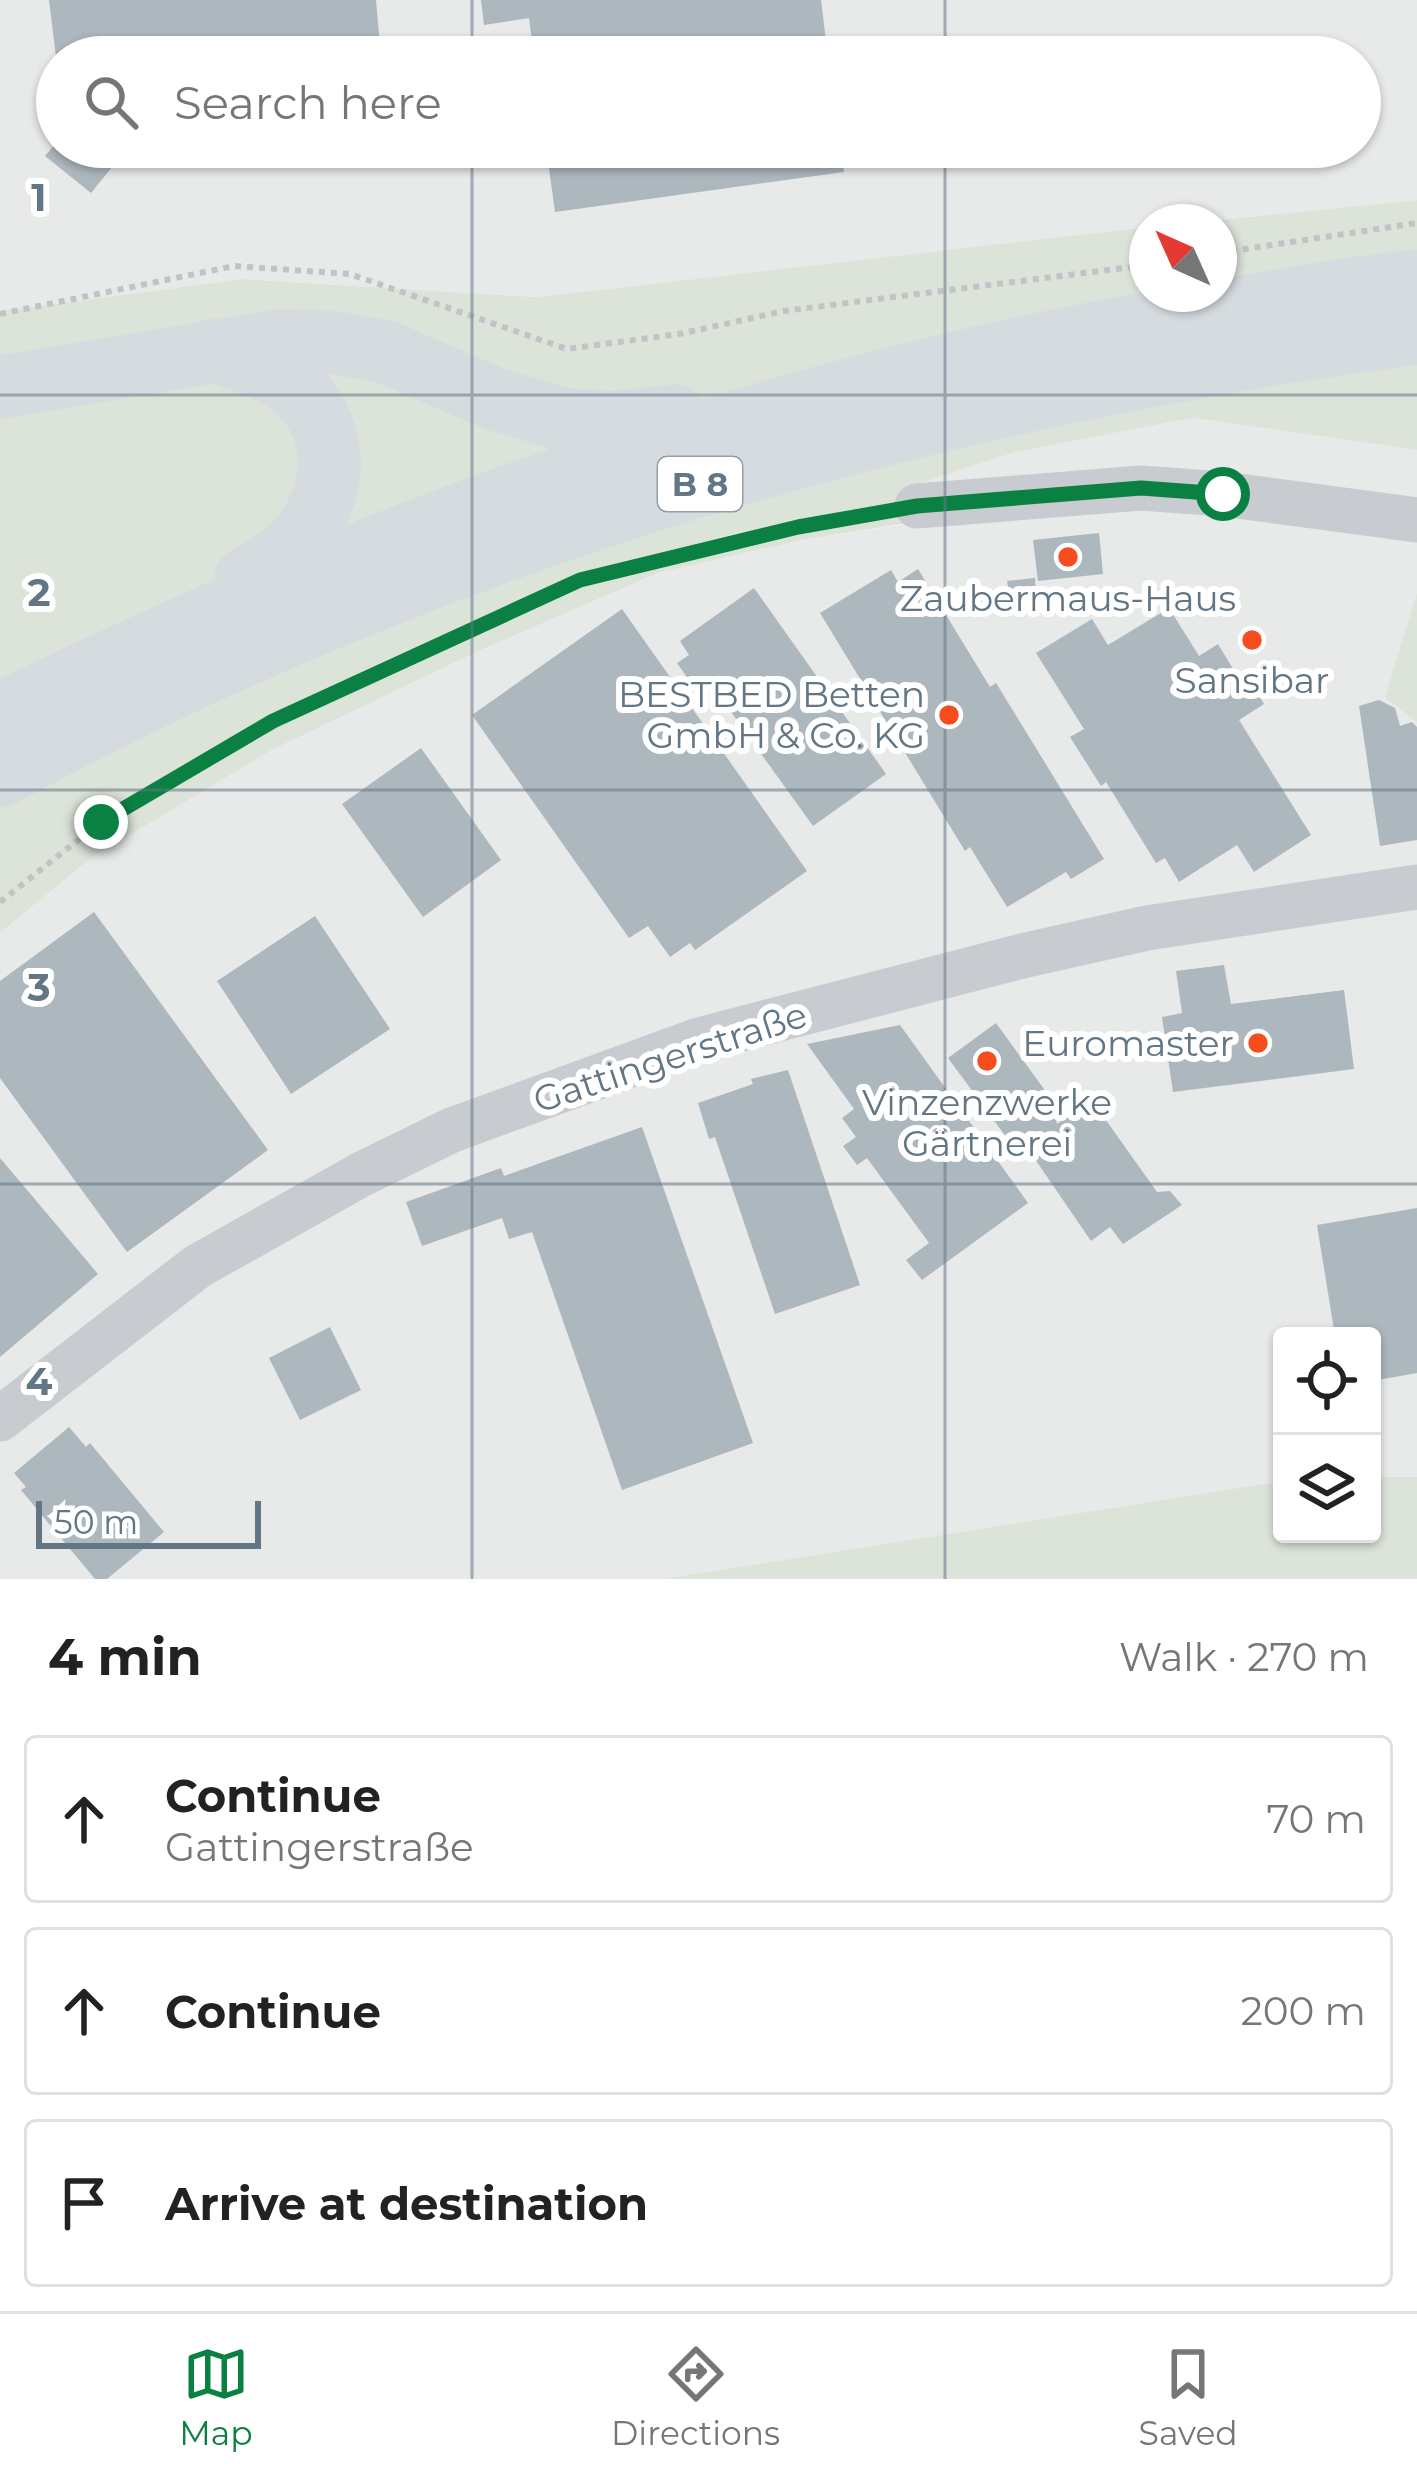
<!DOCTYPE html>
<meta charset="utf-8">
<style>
:root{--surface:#fff;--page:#f6f6f6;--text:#222;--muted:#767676;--line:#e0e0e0;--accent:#0b8043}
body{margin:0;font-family:Montserrat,sans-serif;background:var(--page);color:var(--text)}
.controls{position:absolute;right:36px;bottom:36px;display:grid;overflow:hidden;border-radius:12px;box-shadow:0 3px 9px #0004}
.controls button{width:108px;height:108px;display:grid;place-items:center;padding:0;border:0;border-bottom:3px solid var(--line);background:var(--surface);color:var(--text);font:60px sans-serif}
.compass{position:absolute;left:1129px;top:204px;width:108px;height:108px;border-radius:50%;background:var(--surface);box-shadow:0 3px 9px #0004;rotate:315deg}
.scale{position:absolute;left:36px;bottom:30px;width:225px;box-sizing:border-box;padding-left:12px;border:6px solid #627686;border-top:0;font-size:33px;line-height:42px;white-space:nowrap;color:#627686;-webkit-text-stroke:9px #fff;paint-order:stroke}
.stop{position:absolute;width:36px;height:36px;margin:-27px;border:9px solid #0b8043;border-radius:50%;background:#fff}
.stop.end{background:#0b8043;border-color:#fff;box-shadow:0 3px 12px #0008}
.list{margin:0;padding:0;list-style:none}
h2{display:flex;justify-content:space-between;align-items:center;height:156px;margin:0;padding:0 48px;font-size:51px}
h2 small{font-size:39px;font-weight:400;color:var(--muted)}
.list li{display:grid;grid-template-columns:78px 1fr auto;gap:36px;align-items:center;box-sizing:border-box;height:168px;margin:0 24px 24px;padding:0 24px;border:3px solid var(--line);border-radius:12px}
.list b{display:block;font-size:45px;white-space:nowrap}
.list p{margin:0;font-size:39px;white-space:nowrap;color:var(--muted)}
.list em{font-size:39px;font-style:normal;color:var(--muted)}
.icon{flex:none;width:66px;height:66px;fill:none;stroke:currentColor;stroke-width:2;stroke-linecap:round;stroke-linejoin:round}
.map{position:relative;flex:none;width:1417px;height:1579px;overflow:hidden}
.search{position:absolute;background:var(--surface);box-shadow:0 3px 9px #0004;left:36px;right:36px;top:36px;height:132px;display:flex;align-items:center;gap:30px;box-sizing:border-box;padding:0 42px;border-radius:66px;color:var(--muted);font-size:45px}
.sheet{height:732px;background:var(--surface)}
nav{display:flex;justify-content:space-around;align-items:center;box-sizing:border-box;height:168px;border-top:3px solid var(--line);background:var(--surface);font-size:33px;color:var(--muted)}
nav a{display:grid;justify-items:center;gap:6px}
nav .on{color:var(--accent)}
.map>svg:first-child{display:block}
.built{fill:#e8e9e9;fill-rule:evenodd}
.green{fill:#dce3d8}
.building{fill:#adb7be}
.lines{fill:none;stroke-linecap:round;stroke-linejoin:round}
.path{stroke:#c1c4c6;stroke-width:6;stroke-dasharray:6 6;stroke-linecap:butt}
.minor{stroke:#c8ccd0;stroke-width:45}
.highway{stroke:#d6dbdf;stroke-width:63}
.route{stroke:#0b8043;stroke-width:15}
.grid{fill:none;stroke:#627686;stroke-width:3;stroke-opacity:0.55}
.poi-dot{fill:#f54d1d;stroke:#fff;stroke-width:4.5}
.labels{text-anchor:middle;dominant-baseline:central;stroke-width:12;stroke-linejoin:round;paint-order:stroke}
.shield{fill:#fff;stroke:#919faa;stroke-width:3}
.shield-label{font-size:33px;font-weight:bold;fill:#627686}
.poi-label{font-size:36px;fill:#627686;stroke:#fff}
.street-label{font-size:36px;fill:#627686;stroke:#fff}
.grid-label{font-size:39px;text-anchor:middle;font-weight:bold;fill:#627686;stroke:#fff;stroke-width:12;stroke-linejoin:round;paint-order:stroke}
</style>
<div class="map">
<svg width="1417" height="1579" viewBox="0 0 1417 1579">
<rect width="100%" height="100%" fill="#fafaf8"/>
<path class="built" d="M0,0H1417V200L1199,222H1147V227L536,297L243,279L0,311ZM57,57H1360V147H57Z
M1193,418L1417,450V1477H1372V1336H1282V1481L663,1579H0V933L90,859L272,750L483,649L658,573L807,539L914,523L919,483L1016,452Z"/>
<path class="green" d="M1417,200V450L1193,418L1016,452L920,483L915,522L807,539L658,573L483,649L272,750L90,859L0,933V311L243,279L536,297L1147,227V294H1219V222H1199Z
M1417,593V722L1385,697Z
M1372,1477H1417V1579H663L1282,1481V1534H1372Z"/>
<path class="building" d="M49,0H376L381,57H56Z
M481,0H821L828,57H534L529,18L484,25Z
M57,142V147L163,150L121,156L91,193L45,156Z
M197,147H226L208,160Z
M546,147H841L844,172L555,212Z
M1099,533L1103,574L1038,581L1033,540Z
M918,569L990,687L996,683L1104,859L1071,879L1066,872L1007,907L970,847L965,851L820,613L891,570L898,582Z
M1035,578L1036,597L1010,600L1007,581Z
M754,588L886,774L813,826L708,680L695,689L677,663L689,655L680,641Z
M1169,608L1199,656L1218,644L1241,682L1249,678L1264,704L1239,720L1311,835L1254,872L1237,845L1179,882L1165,858L1156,863L1106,782L1101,786L1070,737L1084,729L1036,653L1092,619L1108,645Z
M622,609L807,871L695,950L690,943L670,957L648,926L629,938L472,715Z
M1379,700L1395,708L1400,726L1412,722L1417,727V840L1380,846L1359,706Z
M421,748L501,860L423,917L342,804Z
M94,912L268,1150L127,1252L0,1078V981Z
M315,916L390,1029L291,1094L217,981Z
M1224,965L1231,1004L1344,990L1354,1069L1173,1092L1162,1017L1182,1013L1176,971Z
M996,1023L1049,1096L1057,1124L1091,1099L1157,1192L1170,1191L1182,1205L1123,1244L1110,1227L1091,1241L1026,1146L1018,1153L948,1058Z
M900,1025L1028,1203L922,1280L906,1260L929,1243L867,1158L857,1165L843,1146L856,1137L842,1118L854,1109L807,1044Z
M788,1070L860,1285L775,1314L715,1137L709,1139L698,1103L753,1084L751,1079Z
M642,1127L753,1443L622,1490L532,1232L509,1239L502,1218L422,1246L406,1202L501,1168L504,1176Z
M0,1158L98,1274L0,1357Z
M1417,1208V1373L1372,1381V1336H1335L1317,1225Z
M330,1327L361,1390L300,1420L269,1358Z
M69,1427L86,1447L90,1443L164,1532L107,1579H95L21,1490L26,1487L14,1473Z"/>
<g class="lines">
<path class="path" d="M1219,253L1417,223
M0,314L234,266L350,274L567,349L679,334L784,311L1147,265
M0,902L101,822L273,721L580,580L798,527L884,512"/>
<path class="minor" d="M917,506L1141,488L1223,494L1417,520
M0,1419L198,1266L362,1174L452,1130L699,1040L1022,956L1147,928L1417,887"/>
<path class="highway" d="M214,350C242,361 276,369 298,390C347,439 335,509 286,553C274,563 259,570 246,578
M0,387L279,341L332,342L386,352L495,399L561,419L607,423L675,416
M0,714C386,524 794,378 1220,311C1285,300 1351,287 1417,281
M0,776C438,537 924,398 1417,333"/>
</g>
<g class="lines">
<path class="route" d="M101,822L273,721L580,580L798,527L917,506L1141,488L1223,494"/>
</g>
<path class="grid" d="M472,0V57M945,0V57M472,147V1579M945,147V1579M0,395H1417M0,790H1417M0,1184H1417"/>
<g class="poi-dot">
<circle cx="1068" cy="557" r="12"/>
<circle cx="1252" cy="640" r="12"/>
<circle cx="949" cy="715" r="12"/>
<circle cx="1258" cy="1043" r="12"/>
<circle cx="987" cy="1061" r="12"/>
</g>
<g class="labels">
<rect class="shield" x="658" y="457" width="84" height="54" rx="9"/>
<g class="shield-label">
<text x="700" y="484">B 8</text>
</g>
<g class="poi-label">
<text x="1068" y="598">Zaubermaus-Haus</text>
<text x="1252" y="680">Sansibar</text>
<text x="925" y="694" text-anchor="end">BESTBED Betten<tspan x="925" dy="41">GmbH &amp; Co. KG</tspan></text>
<text x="1234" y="1043" text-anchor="end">Euromaster</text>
<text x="987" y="1102">Vinzenzwerke<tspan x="987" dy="41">Gärtnerei</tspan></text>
</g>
<g class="street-label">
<text transform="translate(670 1057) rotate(-18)">Gattingerstraße</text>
</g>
</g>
<g class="grid-label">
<text x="39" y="211">1</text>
<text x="39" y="606">2</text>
<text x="39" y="1001">3</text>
<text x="39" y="1395">4</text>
</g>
</svg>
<div class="controls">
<button><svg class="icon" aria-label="locate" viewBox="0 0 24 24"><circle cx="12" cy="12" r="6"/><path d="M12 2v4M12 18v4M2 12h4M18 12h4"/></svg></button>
<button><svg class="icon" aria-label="layers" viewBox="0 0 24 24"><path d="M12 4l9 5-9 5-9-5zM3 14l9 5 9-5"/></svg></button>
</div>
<svg class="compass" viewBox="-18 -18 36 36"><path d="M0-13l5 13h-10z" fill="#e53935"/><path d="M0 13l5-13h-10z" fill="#767676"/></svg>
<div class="scale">50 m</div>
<div class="stop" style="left:1223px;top:494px"></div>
<div class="stop end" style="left:101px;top:822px"></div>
<div class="search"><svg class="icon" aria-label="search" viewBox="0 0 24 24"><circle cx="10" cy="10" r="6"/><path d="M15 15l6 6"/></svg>Search here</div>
</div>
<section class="sheet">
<h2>4 min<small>Walk · 270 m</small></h2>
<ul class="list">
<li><svg class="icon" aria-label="ahead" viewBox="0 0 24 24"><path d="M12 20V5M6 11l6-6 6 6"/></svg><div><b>Continue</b><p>Gattingerstraße</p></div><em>70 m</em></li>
<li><svg class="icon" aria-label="ahead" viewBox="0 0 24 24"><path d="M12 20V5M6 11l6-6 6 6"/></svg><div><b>Continue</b></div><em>200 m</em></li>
<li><svg class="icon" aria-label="arrive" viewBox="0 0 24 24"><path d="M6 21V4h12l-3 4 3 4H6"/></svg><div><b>Arrive at destination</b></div></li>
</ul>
</section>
<nav>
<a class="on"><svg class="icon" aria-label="map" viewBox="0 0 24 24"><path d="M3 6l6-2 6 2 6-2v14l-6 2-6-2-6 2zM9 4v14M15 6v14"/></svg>Map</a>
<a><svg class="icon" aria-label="directions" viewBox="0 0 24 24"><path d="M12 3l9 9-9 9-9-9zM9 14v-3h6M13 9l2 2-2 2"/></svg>Directions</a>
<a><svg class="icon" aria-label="saved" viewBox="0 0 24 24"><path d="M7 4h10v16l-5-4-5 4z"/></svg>Saved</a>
</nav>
